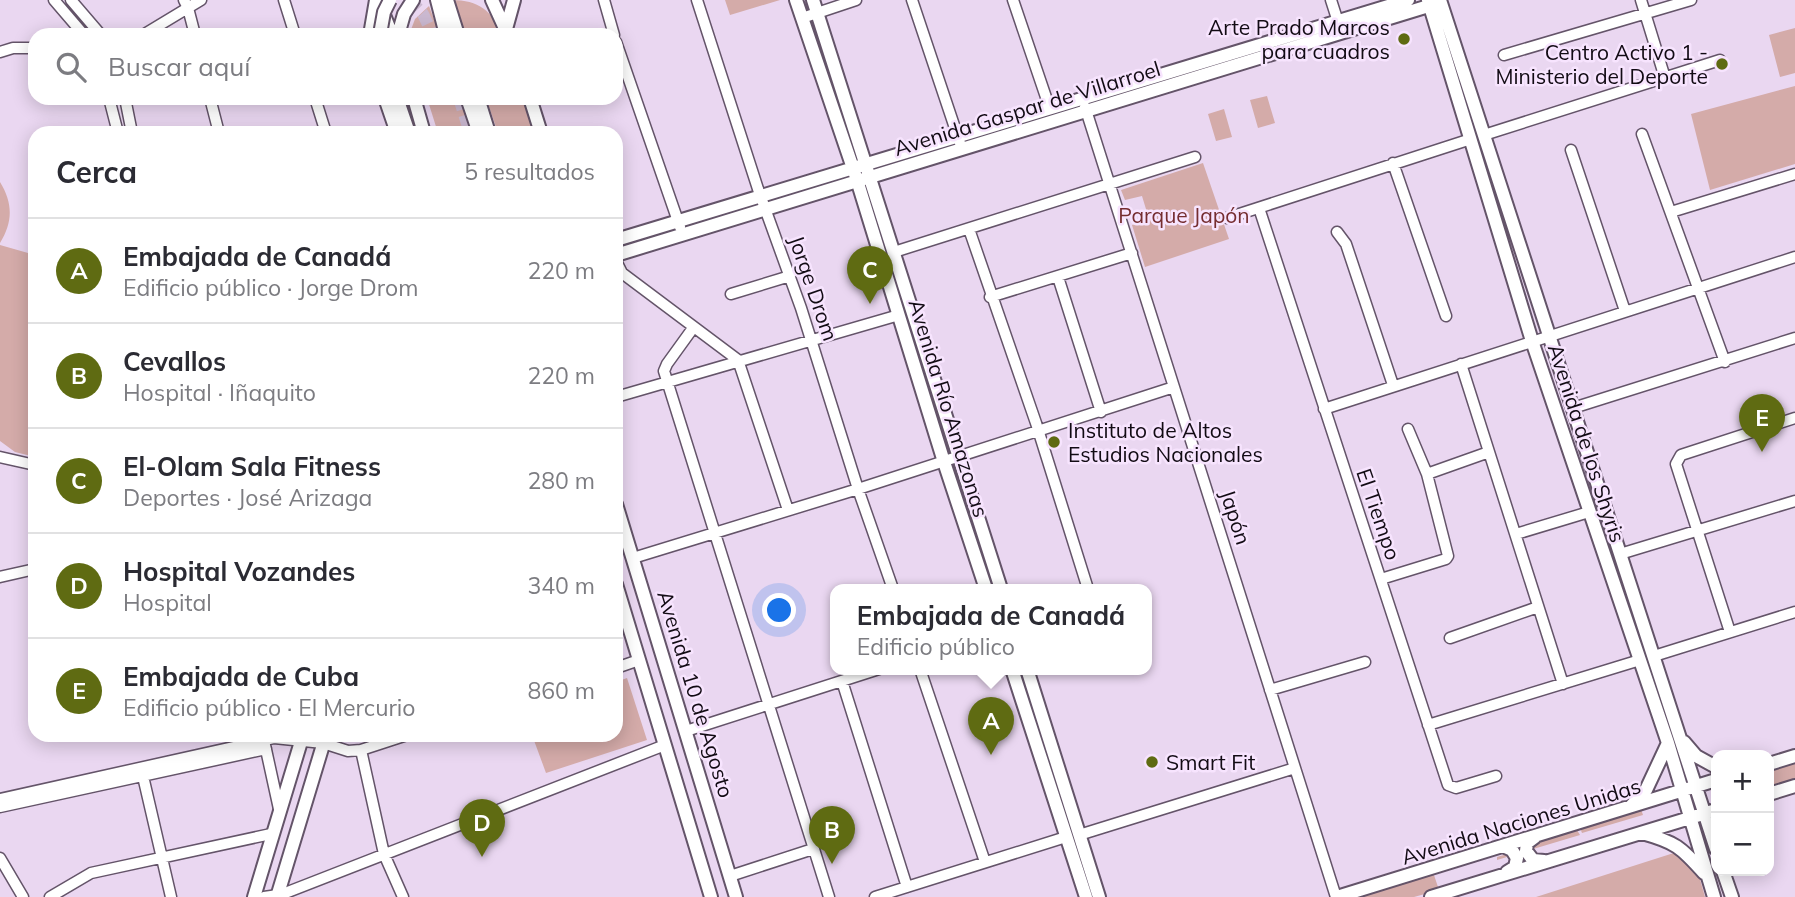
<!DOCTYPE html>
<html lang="es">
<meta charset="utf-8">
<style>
:root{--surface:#fff;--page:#f7f7f7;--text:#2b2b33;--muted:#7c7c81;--line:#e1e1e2;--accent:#5f6b12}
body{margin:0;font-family:Mulish,sans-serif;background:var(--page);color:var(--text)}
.controls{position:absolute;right:21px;bottom:21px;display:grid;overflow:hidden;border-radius:14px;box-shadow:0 4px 18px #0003}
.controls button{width:63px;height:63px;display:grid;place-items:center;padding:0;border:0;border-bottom:2px solid var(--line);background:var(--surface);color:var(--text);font:35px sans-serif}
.you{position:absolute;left:780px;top:611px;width:24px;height:24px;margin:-18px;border:5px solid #fff;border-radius:50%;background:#1a73e8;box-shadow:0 0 0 10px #1a73e833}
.badge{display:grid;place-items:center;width:46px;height:46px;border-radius:50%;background:var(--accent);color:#fff;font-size:23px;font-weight:700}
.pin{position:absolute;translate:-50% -58px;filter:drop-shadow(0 2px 4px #0008)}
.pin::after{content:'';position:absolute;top:37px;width:24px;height:21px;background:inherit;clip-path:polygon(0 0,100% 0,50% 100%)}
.popup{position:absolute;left:830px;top:584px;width:322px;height:91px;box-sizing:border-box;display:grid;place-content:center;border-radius:14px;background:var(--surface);filter:drop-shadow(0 2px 5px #0005);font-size:23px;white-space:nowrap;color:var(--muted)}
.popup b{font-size:26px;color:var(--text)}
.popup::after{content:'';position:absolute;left:50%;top:100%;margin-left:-14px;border:14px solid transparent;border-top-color:var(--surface)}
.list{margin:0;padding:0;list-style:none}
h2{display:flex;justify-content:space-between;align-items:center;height:91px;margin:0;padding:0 28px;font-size:30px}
h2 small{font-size:23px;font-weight:400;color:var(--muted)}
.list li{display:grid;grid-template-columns:46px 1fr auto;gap:21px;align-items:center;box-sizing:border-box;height:105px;padding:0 28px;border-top:2px solid var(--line)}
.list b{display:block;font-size:26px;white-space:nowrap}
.list p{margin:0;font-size:23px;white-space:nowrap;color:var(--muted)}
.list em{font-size:23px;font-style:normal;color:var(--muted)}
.icon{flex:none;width:38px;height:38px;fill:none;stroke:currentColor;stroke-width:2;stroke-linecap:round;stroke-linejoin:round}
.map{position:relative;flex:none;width:1795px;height:897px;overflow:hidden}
.search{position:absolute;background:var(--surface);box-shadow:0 4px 18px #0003;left:28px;top:28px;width:595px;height:77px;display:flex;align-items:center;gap:18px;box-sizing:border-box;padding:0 24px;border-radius:21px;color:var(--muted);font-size:26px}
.panel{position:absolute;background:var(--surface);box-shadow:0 4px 18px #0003;left:28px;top:126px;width:595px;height:616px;border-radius:21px}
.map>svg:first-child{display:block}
.green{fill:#d4aba9}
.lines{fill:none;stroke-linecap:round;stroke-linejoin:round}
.major-tunnel{stroke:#cab8d0;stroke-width:12;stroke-dasharray:12 6;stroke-linecap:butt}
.minor-casing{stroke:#645469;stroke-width:13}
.major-casing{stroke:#645469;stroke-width:16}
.minor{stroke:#fff;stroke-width:10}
.major{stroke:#fff;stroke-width:12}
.major-bridge-casing{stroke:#645469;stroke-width:16;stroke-linecap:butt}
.major-bridge{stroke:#fff;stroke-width:12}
.poi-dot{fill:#5f6b12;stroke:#f7e4fe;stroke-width:2.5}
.labels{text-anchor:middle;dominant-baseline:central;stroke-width:5;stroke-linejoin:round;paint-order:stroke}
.poi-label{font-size:21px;fill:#120b14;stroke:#f7e4fe;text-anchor:end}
.street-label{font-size:21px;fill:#120b14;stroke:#f7e4fe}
.park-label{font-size:21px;fill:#752d30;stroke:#f7e4fe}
</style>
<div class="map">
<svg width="1795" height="897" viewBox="0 0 1795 897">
<rect width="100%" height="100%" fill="#ead7f1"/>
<path class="green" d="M452,0C478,0 493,11 502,35H464Z
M725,0H780L730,15Z
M429,6L440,35H409L415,19Z
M1795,28V73L1780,77L1769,35Z
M1795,86V164L1710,190L1691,114Z
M1267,96L1275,123L1258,128L1250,100Z
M427,98H462L475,133H438Z
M486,98H524L536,133H498Z
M1224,109L1232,137L1216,141L1208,114Z
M1203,163L1229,239L1145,267L1132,225L1149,219L1142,196L1125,200L1121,190Z
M0,182C13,203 13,222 0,243Z
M0,245L35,255V457L15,452L0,441Z
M627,678L647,740L546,773L532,735H616V682Z
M1795,762V782L1769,790V771Z
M1641,809L1643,815L1582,833L1580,828Z
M1577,830L1580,835L1497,860V857C1525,849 1549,837 1577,830Z
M1680,851L1698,872L1705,897H1536Z
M1433,872L1439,890L1414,897H1354Z"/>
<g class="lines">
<path class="major-tunnel" d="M410,0L423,14L433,35
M459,98L470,133"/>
<defs>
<path id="minor" d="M54,0L84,35
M71,0L101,35
M184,0L188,8L195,35
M284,0L295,35
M604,0L614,35
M697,0L758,189L801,308L858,489L893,589
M912,0L962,149
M1013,0L1050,109
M1331,0L1339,25
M1641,0L1665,78
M802,18L856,0
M143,35L201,0
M616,42L680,227
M0,52L13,48H35
M1504,55L1691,0
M109,98L118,133
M125,98L132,133
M210,98L219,133
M315,98L326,133
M1085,107L1336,897
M1642,134L1725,362
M1484,135L1720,60
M1571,150L1625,311
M1393,163L1446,316
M1259,208L1448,785L1456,788L1496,776
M1671,212L1795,174
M1227,218L1471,139
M969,229L1036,423L1088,589
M1337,232L1346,244L1393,385
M894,252L1195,157
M616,261L622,273L738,360L788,510
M1058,277L1101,412
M731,294L790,276
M990,297L1132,253
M693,328L667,364L664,371L829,897
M1461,364L1563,684
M616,397L899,315
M1573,408L1795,338
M1324,409L1795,257
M0,457L35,465
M1427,474L1489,452
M1516,534L1589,512
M1620,554L1795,501
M633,558L858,489L1174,387
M0,577L35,569
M1381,579L1446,559L1448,556L1427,474L1408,429
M1730,632L1676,464L1681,455L1795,418
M1450,638L1538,607
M1654,656L1795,612
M616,668L639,660
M920,669L985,862
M842,681L907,887
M1270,690L1365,662
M1428,725L1640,660
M686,731L879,669
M265,745L279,809
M361,750L384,854L403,897
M142,772L171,897
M0,799L274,738L323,743L348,751L361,750L407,735
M0,807L266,749
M1079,835L1295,768
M0,858L23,897
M730,876L813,849
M50,897L91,873L271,834
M264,897L278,895
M275,897L665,745
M875,897L1066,837"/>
<path id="major" d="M378,0L392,35
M437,0L446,35
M447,0L458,35
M492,0L508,35
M796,0L857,180L944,462L986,589
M813,0L1001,589
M1428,0L1532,341L1668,743L1714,897
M1440,0L1716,849
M506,29L514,0
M370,35L376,0
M398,35L404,14L413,0
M385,98L397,133
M397,98L409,133
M414,98L424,133
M467,98L479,133
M478,98L489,133
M530,98L541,133
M616,240L1408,0
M616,255L1435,4
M616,504L736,897
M616,584L711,897
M1012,669L1086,897
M1027,669L1099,897
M1684,742L1696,756L1716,767
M1769,764L1795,756
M1769,794L1795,786
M1631,806L1646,790L1668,743
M1642,833C1675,842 1681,847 1704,873
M1535,837L1527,843L1526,851L1533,860L1544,861
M1503,846L1512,850L1517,858L1515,867L1507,872
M1723,871L1732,897
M254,897L303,735
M277,897L326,735
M1337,897L1716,780
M1431,897L1716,810"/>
</defs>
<use href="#minor" class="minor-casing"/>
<use href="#major" class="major-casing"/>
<use href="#minor" class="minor"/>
<use href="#major" class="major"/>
<defs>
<path id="major-bridge" d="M380,34L384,12L390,0"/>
</defs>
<use href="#major-bridge" class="major-bridge-casing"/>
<use href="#major-bridge" class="major-bridge"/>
</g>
<g class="poi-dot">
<circle cx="1404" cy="39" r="7"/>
<circle cx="1722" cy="64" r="7"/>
<circle cx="1054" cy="442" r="7"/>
<circle cx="1152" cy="762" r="7"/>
</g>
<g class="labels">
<g class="poi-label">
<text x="1390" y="27">Arte Prado Marcos<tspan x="1390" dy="24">para cuadros</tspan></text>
<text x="1708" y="52">Centro Activo 1 -<tspan x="1708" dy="24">Ministerio del Deporte</tspan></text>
<text x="1068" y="430" text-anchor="start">Instituto de Altos<tspan x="1068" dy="24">Estudios Nacionales</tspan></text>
<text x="1166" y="762" text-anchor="start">Smart Fit</text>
</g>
<g class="street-label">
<text transform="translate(1027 108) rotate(-17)">Avenida Gaspar de Villarroel</text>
<text transform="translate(814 288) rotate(71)">Jorge Drom</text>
<text transform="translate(949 408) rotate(73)">Avenida Río Amazonas</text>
<text transform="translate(1587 443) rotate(72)">Avenida de los Shyris</text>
<text transform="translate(1379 514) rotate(71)">El Tiempo</text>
<text transform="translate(1236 517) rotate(72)">Japón</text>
<text transform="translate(696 694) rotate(73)">Avenida 10 de Agosto</text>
<text transform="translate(1521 821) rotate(-17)">Avenida Naciones Unidas</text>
</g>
<g class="park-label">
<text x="1184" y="215">Parque Japón</text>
</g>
</g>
</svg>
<div class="controls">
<button>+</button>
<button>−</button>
</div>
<div class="you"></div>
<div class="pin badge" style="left:991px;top:755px">A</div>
<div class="popup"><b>Embajada de Canadá</b>Edificio público</div>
<div class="pin badge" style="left:832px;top:864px">B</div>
<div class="pin badge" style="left:870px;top:304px">C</div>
<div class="pin badge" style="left:482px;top:857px">D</div>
<div class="pin badge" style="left:1762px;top:452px">E</div>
<div class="search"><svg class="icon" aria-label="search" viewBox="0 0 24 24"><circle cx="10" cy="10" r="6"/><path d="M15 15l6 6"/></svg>Buscar aquí</div>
<section class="panel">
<h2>Cerca<small>5 resultados</small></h2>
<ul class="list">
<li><span class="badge">A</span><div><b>Embajada de Canadá</b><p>Edificio público · Jorge Drom</p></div><em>220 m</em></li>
<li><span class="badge">B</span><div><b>Cevallos</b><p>Hospital · Iñaquito</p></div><em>220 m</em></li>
<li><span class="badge">C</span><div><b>El-Olam Sala Fitness</b><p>Deportes · José Arizaga</p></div><em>280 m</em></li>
<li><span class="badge">D</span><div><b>Hospital Vozandes</b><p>Hospital</p></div><em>340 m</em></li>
<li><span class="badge">E</span><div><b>Embajada de Cuba</b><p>Edificio público · El Mercurio</p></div><em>860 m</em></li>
</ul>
</section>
</div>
